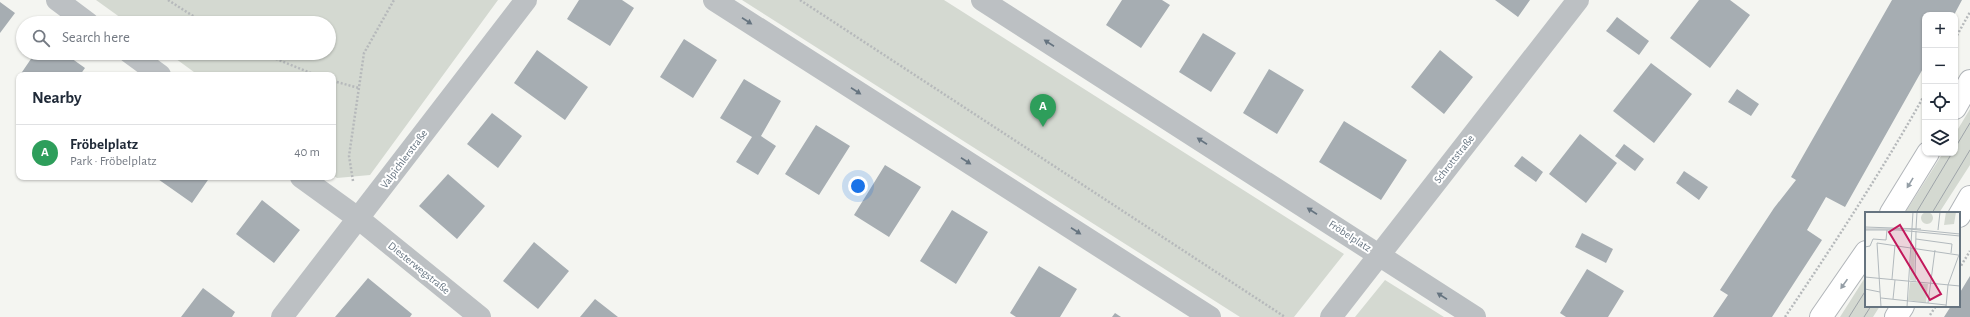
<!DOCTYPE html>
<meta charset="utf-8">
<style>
:root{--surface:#fff;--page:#f2f2f3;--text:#1f2937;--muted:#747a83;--line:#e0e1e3;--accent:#0f766e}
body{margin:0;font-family:"Alegreya Sans",sans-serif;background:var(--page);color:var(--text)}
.controls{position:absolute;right:12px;top:12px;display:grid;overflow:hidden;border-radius:8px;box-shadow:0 1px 3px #0004}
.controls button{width:36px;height:36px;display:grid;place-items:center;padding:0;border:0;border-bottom:1px solid var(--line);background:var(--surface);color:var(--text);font:20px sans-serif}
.you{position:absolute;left:858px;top:186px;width:14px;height:14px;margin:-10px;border:3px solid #fff;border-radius:50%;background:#1a73e8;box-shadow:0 0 0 6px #1a73e833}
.badge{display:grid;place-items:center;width:26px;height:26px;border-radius:50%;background:var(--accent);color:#fff;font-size:13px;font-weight:700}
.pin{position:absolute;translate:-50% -33px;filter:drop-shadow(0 1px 2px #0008)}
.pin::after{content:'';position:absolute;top:21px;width:14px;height:12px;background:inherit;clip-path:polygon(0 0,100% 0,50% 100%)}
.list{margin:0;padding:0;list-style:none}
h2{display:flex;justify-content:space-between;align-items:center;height:52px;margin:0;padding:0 16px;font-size:17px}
h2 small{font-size:13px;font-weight:400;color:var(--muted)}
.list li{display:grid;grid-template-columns:26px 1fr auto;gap:12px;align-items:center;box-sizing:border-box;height:56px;padding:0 16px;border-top:1px solid var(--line)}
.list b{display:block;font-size:15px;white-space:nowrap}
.list p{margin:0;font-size:13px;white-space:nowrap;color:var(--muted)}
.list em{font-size:13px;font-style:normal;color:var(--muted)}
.icon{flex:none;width:22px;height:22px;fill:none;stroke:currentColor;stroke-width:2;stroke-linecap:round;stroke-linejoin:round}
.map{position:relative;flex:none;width:1970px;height:317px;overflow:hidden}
.search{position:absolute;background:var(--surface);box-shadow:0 1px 3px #0004;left:16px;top:16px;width:320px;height:44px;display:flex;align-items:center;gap:10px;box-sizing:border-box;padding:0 14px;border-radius:22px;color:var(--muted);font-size:15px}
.panel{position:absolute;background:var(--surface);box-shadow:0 1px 3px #0004;left:16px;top:72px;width:320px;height:108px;border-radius:8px}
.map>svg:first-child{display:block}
.green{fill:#d4d9d1}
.building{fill:#a6adb2}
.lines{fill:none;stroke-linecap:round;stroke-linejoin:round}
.secondary-casing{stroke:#b1b5b9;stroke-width:24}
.path{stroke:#b6b9bb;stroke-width:2.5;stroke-dasharray:2 2;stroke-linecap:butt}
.minor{stroke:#bcc0c3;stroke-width:22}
.secondary{stroke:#fff;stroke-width:22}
.tram{stroke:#9ea4a9;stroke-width:1}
.oneway{fill:#667480}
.oneway2{fill:#949ea6}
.labels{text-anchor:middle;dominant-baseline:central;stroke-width:4;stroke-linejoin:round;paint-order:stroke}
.street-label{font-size:11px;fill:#667480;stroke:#fff}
.inset-road{fill:none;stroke:#b2b9bd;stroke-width:1}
.view{fill:#c2185b;fill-opacity:0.15;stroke:#c2185b;stroke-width:2}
.inset-edge{fill:none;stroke:#667480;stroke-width:2}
</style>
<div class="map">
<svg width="1970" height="317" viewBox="0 0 1970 317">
<rect width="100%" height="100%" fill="#f4f5f1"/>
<path class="green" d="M96,0H498L370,175L337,178L333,175V75H198L168,53H329V23H128Z
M742,0H944L1344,254L1294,317H1240Z
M1970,109V165L1939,213H1905L1943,153H1955V134Z
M1866,276V306H1880L1873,317H1840Z
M1385,280L1444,317H1355Z"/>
<path class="building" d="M579,0H622L634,8L610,46L567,19Z
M1122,0H1162L1170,5L1141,48L1106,25Z
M1495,0H1530L1518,17Z
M1699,0H1730L1750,15L1710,68L1670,38Z
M1892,0H1962L1954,15H1925V65L1845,207L1826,197L1807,230L1822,240L1772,317H1713L1728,295L1720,290L1774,208L1796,180L1791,177Z
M0,2L15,13L0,33Z
M1617,17L1649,41L1639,55L1606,31Z
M1203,33L1236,53L1211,92L1179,72Z
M684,39L717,60L693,98L660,77Z
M537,50L588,87L565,120L514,83Z
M1440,50L1473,77L1444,114L1411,87Z
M35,53H64L85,68L80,75H20Z
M1651,63L1692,94L1654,143L1613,111Z
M1269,69L1304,90L1277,134L1243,113Z
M744,79L781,101L761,136L776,146L758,175L736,162L752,137L720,118Z
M1737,89L1759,104L1751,116L1728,102Z
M492,113L522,136L498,168L467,144Z
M1344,121L1407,160L1381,200L1319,162Z
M816,125L850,146L819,195L785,174Z
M1580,134L1617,163L1586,203L1549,174Z
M1624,144L1644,159L1635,171L1615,156Z
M1522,156L1543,172L1536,182L1514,166Z
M885,165L921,187L889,237L854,215Z
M1684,171L1708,187L1699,200L1676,183Z
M448,174L485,206L457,239L419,206Z
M155,177H210L192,203Z
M262,200L300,230L274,263L236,234Z
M952,210L988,232L956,284L920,261Z
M1582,233L1613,249L1606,263L1575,247Z
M534,242L569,271L538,309L503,281Z
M1039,266L1077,289L1060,317H1016L1010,313Z
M1587,269L1624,291L1608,317H1566L1560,313Z
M1970,276V317H1944L1951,306H1959V294Z
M368,278L412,314L410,317H335Z
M203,288L235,312L232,317H181Z
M595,299L618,317H580Z
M1115,313L1121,317H1112Z"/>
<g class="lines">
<defs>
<path id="secondary" d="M1955,108L1970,81
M1891,213L1928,153
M1959,216L1970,197
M1821,317L1866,252
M1896,317L1903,306"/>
</defs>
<use href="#secondary" class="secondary-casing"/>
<path class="path" d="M168,0L204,23
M800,0L1285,317
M1955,39L1970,12
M261,53L316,75
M333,81L359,88
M353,181L349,156L364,53L394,0
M1959,269L1970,251
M1930,315L1936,306
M1785,317C1834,244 1882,171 1925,94"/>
<path class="minor" d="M57,0L88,23
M714,0L1210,317
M982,0L1475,317
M130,53L160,75
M301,177L359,219L480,317
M282,317L526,0
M1331,317L1578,0"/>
<use href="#secondary" class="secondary"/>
<path class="tram" d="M1955,148L1970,123
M1916,213L1952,153
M1932,213L1970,150
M1849,317L1866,290
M1864,317L1871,306"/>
</g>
<defs><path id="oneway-solid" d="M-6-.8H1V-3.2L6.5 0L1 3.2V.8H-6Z"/></defs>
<g class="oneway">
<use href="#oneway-solid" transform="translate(747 21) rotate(33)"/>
<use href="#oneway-solid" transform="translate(1049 43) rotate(-147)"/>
<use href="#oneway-solid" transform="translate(856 91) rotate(33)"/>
<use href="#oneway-solid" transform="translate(1202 141) rotate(-147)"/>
<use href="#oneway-solid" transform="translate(966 161) rotate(33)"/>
<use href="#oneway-solid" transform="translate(1312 211) rotate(-147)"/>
<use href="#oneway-solid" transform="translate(1076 231) rotate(33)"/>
<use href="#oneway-solid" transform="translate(1442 296) rotate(-147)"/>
</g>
<g class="oneway2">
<use href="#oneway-solid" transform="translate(1910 183) rotate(121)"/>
<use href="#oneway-solid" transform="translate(1844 284) rotate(125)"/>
</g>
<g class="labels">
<g class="street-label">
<text transform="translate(404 159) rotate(-53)">Valpichlerstraße</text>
<text transform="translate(1454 159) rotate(-52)">Schrottstraße</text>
<text transform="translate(1350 236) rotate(33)">Fröbelplatz</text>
<text transform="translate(419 268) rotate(39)">Diesterwegstraße</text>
</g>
</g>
<g transform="translate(1865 212)">
<rect width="95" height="95" fill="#f4f5f1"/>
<path d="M56 6a6 6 0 1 1 12 0a6 6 0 1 1-12 0ZM81,0H91L89,12L79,13ZM46,36L50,37L49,69L45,68ZM45,70L63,72L61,91L43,88Z" fill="#d4d9d1"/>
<path class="inset-road" d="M0,15L56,17M0,17H44L95,22M51,17L52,0M0,18H33L95,24M73,18L75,0M51,27L87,32L86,41M0,35L5,34L8,27L21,28L22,18M0,65L95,74M27,67L30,33M50,70L51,19M0,77L15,80M16,86L81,93M28,87L30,68M63,91L70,38M16,95L12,31L93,43M42,95L48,0M81,95L83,73L95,40"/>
<path class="view" d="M35,13L76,82L65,88L24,20Z"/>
<rect width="95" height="95" class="inset-edge"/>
</g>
</svg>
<div class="controls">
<button>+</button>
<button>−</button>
<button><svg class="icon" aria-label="locate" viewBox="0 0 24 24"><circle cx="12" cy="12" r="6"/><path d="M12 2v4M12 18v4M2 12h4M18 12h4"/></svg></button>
<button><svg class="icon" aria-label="layers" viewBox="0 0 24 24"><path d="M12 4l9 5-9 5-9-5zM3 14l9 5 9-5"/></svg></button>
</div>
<div class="you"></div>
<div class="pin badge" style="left:1043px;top:127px;background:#2e9e5b">A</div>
<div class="search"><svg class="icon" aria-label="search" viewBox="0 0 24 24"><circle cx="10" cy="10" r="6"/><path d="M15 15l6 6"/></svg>Search here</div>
<section class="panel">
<h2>Nearby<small></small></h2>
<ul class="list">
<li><span class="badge" style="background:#2e9e5b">A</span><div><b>Fröbelplatz</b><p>Park · Fröbelplatz</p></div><em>40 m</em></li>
</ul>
</section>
</div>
